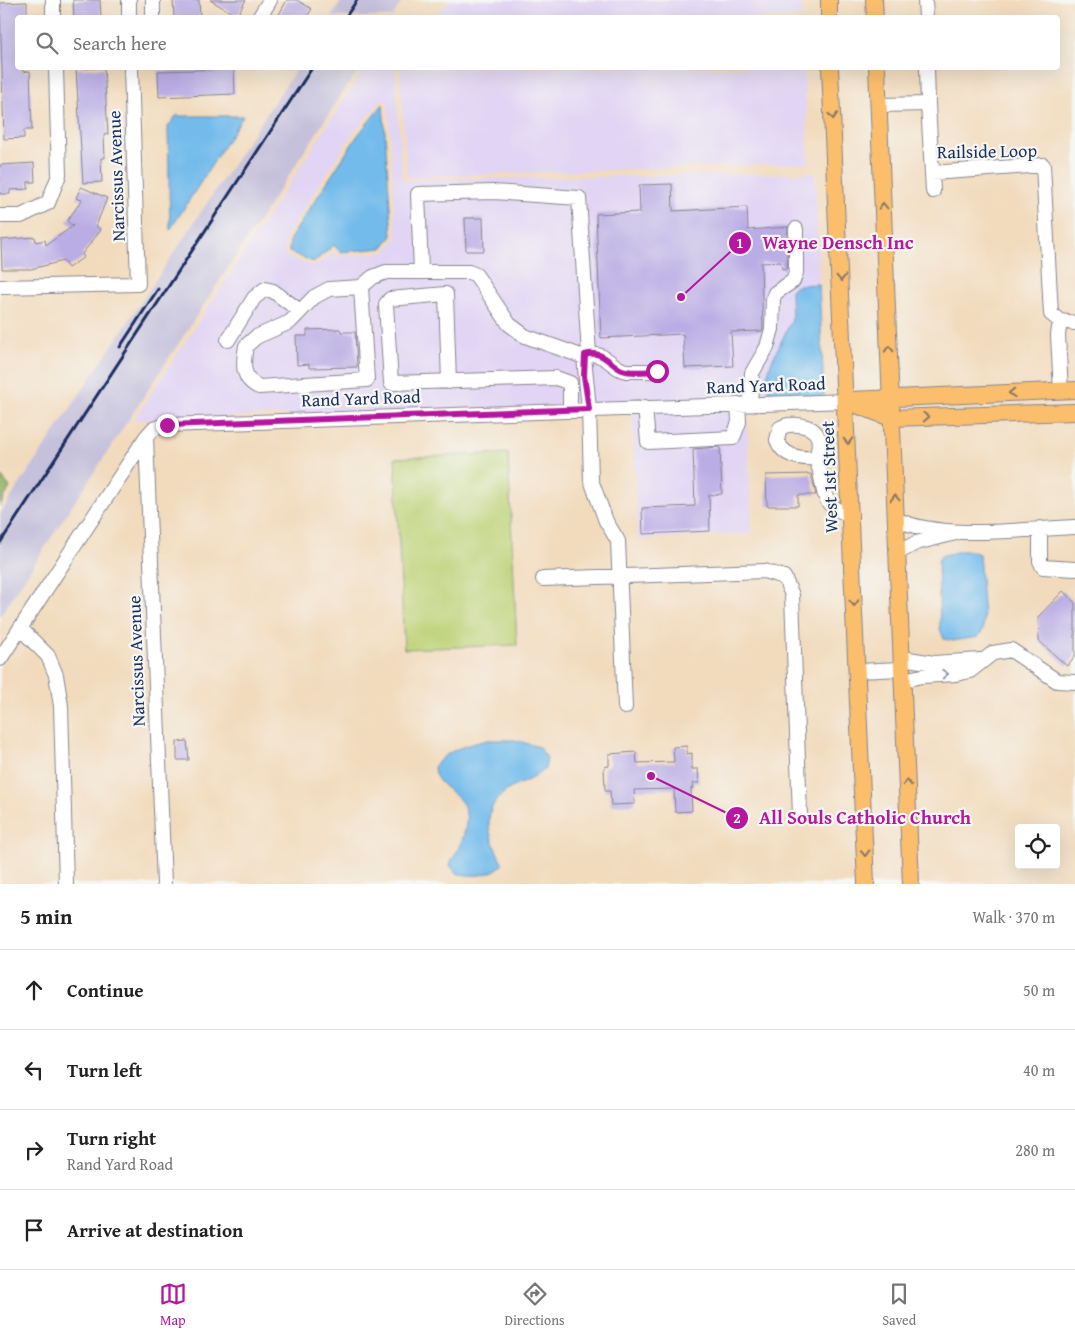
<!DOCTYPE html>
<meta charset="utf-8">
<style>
:root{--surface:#fff;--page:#f6f6f6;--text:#222;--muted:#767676;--line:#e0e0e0;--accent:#b5179e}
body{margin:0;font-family:"Gentium Book Plus",serif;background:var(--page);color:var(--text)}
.controls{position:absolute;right:15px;bottom:15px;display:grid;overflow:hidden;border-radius:5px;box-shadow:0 5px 20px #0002}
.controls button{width:45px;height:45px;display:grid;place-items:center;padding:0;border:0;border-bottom:1px solid var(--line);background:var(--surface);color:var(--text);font:25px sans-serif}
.stop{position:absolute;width:15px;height:15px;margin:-11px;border:4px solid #b5179e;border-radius:50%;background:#fff}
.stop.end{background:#b5179e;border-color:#fff;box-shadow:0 1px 5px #0008}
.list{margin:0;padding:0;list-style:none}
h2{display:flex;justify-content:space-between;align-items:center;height:65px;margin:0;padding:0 20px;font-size:21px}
h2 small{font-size:16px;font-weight:400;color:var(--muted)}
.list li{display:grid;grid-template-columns:32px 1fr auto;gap:15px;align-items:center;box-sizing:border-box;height:80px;padding:0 20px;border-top:1px solid var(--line)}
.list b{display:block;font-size:19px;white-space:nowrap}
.list p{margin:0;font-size:16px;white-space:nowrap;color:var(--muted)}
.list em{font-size:16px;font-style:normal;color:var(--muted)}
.icon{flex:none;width:28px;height:28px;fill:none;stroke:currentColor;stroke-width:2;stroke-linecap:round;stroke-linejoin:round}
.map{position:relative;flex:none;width:1075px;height:884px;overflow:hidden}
.search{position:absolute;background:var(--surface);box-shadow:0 5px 20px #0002;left:15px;right:15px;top:15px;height:55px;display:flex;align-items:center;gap:12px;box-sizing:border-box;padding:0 18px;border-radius:5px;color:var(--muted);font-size:19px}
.sheet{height:385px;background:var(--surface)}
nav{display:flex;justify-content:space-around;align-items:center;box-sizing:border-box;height:70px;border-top:1px solid var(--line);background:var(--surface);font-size:14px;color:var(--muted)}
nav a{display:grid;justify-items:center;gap:2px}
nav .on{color:var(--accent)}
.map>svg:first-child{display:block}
.built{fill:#e1d4f4;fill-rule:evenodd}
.industrial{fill:#c5c0db}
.green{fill:#bed276;stroke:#6c806a}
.forest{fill:#96b467;stroke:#587262}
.water{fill:#72bbeb;stroke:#4675a4}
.building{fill:#baade5}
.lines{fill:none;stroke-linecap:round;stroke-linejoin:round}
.minor-casing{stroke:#86858e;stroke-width:16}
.major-casing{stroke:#86858e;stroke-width:18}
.minor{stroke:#fff;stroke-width:14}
.major{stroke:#fabe6d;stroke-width:16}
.rail{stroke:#1b2f5e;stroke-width:3}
.oneway{stroke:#8a7666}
.oneway2{stroke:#8d97ae}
.route{stroke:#b5179e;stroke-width:6}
.labels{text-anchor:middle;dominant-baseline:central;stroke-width:4.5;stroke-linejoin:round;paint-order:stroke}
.street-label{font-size:18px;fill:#1b2f5e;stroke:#f6f6f2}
.leader{fill:none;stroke:#b5179e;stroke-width:2}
.callout-dot{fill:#b5179e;stroke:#f6f6f2;stroke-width:2}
.mark-label{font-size:15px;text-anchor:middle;font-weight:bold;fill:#fff}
.callout-label{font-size:19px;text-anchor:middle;font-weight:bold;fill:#b5179e;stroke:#f6f6f2;stroke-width:4.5;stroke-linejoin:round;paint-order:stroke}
</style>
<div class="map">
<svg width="1075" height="884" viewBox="0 0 1075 884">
<rect width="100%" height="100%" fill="#f6f6f2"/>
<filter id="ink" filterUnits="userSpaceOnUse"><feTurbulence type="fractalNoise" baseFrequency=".02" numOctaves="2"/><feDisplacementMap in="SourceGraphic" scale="10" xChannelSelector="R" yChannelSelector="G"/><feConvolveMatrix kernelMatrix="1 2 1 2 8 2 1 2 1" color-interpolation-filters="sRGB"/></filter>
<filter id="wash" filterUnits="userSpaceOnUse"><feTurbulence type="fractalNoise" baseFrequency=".0096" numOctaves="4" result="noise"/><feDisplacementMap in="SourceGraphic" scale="20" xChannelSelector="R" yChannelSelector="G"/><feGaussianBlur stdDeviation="1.12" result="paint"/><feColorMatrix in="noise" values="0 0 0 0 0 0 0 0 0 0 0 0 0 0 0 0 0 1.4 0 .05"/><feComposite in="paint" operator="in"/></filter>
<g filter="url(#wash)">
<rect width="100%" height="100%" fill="#f2dbbd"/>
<path class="built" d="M450,0H801L802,17H434Z
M365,68H395L402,177L404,180L815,173L819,284L799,285L790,304L792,319L785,337L773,398L746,400L752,533L638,540L632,404L134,420ZM383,99L388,104L396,239L385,252L340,256L334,252L315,267L287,257L284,252L286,236L353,133Z
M400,68H804L809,163L407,177Z"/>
<path class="industrial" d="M342,0H403L392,17H331Z
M297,68H359L0,616V514Z"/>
<path class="green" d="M508,453L517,645L404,649L395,458Z"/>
<path class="forest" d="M0,475L10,487L0,506Z"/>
<path class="water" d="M383,104L392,236L382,248L340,252L334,245L314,262L289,252L290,239L358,135Z
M176,116H243L170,230L168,127Z
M819,284L824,396L773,398L765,383L771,363L792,319L791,290L799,285Z
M960,551H974L979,554L984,618L983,630L978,637L953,641L944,639L940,629L938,561L941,556Z
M488,740H515L539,747L547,758L545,769C533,780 524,781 511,788C477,808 489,837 503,864C490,877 473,877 456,873L450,865C452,858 456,854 459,848C463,840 468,822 466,813C463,792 434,788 434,767C447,749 467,745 488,740Z"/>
<g id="blocks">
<path class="building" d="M73,0H100L101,18H74Z
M173,0H199L200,18H174Z
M210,0H246L237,16Z
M287,0H297L312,9L306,18H277Z
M27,2V14H20V18H18V68H22L23,72L30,71L32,130H24V138L4,139L0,3Z
M104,68L108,134L104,135L105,158H101L102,182L83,183L76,69Z
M234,69L235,94L159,97L158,71Z
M34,163L35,182H28V189L10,190V194H0V165Z
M672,184L673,211L747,207L748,230L788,227L787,268L782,269L781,262L761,263L763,328L762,331L731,332L733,366L685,368L683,334L601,338L596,214L640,212L639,185Z
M81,187L107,198L96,226L101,230L82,254L84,257L68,268L63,261L31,269H2L1,240L35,237L36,242L45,240L46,245L73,226L67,221L82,200L76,198Z
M465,218H483L484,251H466Z
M340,329L341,332H355L357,367L309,368V364L297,365L296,336H307V330Z
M720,447L722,494L709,495L710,531L643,534L642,508L695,506L693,449Z
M811,474L816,495H798V506H767L766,475Z
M1063,591L1075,603V656L1067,666L1039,641L1038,617Z
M187,741L189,760H177V742Z
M687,746V754L692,753V769H698L699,783H693L694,788H691L692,811L675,812L674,789L634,790L635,804L611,805L610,791H605L604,767L609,766V754L636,752L637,763L674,762L673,747Z"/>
</g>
</g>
<g filter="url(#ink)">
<use href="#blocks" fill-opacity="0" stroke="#86858e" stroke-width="1"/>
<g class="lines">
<defs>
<path id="minor" d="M53,0V18
M129,0V18
M153,0V18
M925,0L926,18
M259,18L270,0
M928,104L932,173L1043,165L1051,314L1060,321L1075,323
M879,105L928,104L927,68
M932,173L933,191
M0,216H21L48,203L59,175L56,68
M421,271L418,194L493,192L579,198L589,354
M0,287L138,284L131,68
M361,287L329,289L314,297L290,322L256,337L246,346C243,363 241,379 259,387L367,380L361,287L373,277L386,272H469L476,275L509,324L525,336L584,357
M1060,321L1058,335L1061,391
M228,340L254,298L265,289L273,291L300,311
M449,382L446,294L390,299L386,304L391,383L556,378L570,383V410
M750,404L752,373L767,347L772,329L773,299L775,293L793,281L796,273V229
M645,407L648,442L733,438L739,422L738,404
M146,437L164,884
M816,458C800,459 783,457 777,440L780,428C790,422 813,424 818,437C820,444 818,450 817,456C816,461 819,467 820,472C826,498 822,506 851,515
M896,519C941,541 1025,529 1075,527
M1040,528V561L1043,567L1075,569
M897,553L916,543L956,533
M543,579L764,571L784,577L792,595L800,816
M20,628L48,656L56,675L61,706L66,884
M902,658L934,663L980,660
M0,659L146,437L153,429L167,425L846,401
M857,671L902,669
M903,680L922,676L956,674L970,671L993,653L1011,650L1057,681L1075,682
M625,707L618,541L606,521L591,480L589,409L584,357L589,354C609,354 611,368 626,371H657"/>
<path id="major" d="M874,0L875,18
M829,18V0
M830,68L866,884
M877,68L911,884
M851,400L1075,390
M846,401L891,418L1075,412"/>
</defs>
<use href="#minor" class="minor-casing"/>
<use href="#major" class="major-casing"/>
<use href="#minor" class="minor"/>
<use href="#major" class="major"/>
<path class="rail" d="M345,18L357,0
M120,347L158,289
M0,543L312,68"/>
</g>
<defs><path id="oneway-chevron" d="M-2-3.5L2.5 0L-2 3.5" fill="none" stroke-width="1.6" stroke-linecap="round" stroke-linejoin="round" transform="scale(1.25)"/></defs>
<g class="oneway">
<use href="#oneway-chevron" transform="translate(833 116) rotate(87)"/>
<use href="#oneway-chevron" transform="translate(883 206) rotate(-92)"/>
<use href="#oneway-chevron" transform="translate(841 278) rotate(88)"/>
<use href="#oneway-chevron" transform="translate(889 349) rotate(-92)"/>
<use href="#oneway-chevron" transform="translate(1012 393) rotate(178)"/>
<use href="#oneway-chevron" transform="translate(926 417) rotate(-2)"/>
<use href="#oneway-chevron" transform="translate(848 441) rotate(88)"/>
<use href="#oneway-chevron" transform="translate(895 498) rotate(-92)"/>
<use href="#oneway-chevron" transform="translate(854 603) rotate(88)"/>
<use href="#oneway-chevron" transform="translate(907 783) rotate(-92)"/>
<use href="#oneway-chevron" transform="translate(865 853) rotate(88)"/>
</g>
<use class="oneway2" href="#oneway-chevron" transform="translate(945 674) rotate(-3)"/>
</g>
<g class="lines" filter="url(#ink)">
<path class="route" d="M167,425L589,409L584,376L585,355C602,350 608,362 620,369C629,374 647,371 657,371"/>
</g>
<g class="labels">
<g class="street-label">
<text transform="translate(987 151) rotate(-1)">Railside Loop</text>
<text transform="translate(116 176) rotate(-92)">Narcissus Avenue</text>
<text transform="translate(766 385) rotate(-2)">Rand Yard Road</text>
<text transform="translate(361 398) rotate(-2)">Rand Yard Road</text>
<text transform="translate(829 477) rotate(-92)">West 1st Street</text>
<text transform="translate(136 661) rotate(-92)">Narcissus Avenue</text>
</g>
</g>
<path class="leader" d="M681 297L740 243M651 776L737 818"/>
<g class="callout-dot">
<circle cx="681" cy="297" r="5"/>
<circle cx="651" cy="776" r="5"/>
<circle cx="740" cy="243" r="12"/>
<circle cx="737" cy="818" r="12"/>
</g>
<g class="mark-label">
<text x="740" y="248">1</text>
<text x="737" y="823">2</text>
</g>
<g class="callout-label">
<text x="838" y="249">Wayne Densch Inc</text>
<text x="865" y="824">All Souls Catholic Church</text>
</g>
</svg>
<div class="controls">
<button><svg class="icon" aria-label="locate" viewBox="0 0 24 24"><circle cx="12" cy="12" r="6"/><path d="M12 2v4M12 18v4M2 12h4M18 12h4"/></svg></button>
</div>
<div class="stop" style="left:657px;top:371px"></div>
<div class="stop end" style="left:167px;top:425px"></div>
<div class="search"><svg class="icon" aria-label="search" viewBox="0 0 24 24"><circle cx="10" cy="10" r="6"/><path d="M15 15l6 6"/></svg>Search here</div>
</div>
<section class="sheet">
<h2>5 min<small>Walk · 370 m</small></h2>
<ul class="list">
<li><svg class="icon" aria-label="ahead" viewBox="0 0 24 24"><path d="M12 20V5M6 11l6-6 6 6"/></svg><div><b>Continue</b></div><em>50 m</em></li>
<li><svg class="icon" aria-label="left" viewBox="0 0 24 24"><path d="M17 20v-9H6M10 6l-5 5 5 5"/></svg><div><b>Turn left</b></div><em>40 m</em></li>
<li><svg class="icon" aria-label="right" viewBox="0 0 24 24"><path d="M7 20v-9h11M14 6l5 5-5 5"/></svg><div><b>Turn right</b><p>Rand Yard Road</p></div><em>280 m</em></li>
<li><svg class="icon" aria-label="arrive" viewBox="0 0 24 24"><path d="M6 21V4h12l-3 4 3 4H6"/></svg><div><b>Arrive at destination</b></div></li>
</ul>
</section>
<nav>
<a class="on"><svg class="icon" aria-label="map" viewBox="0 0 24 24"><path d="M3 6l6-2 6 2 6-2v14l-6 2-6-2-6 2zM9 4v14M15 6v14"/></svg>Map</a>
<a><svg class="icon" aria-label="directions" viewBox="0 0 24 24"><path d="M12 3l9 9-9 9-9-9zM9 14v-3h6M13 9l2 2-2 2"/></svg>Directions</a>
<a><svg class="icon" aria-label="saved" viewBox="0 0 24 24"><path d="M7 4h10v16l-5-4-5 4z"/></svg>Saved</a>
</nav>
